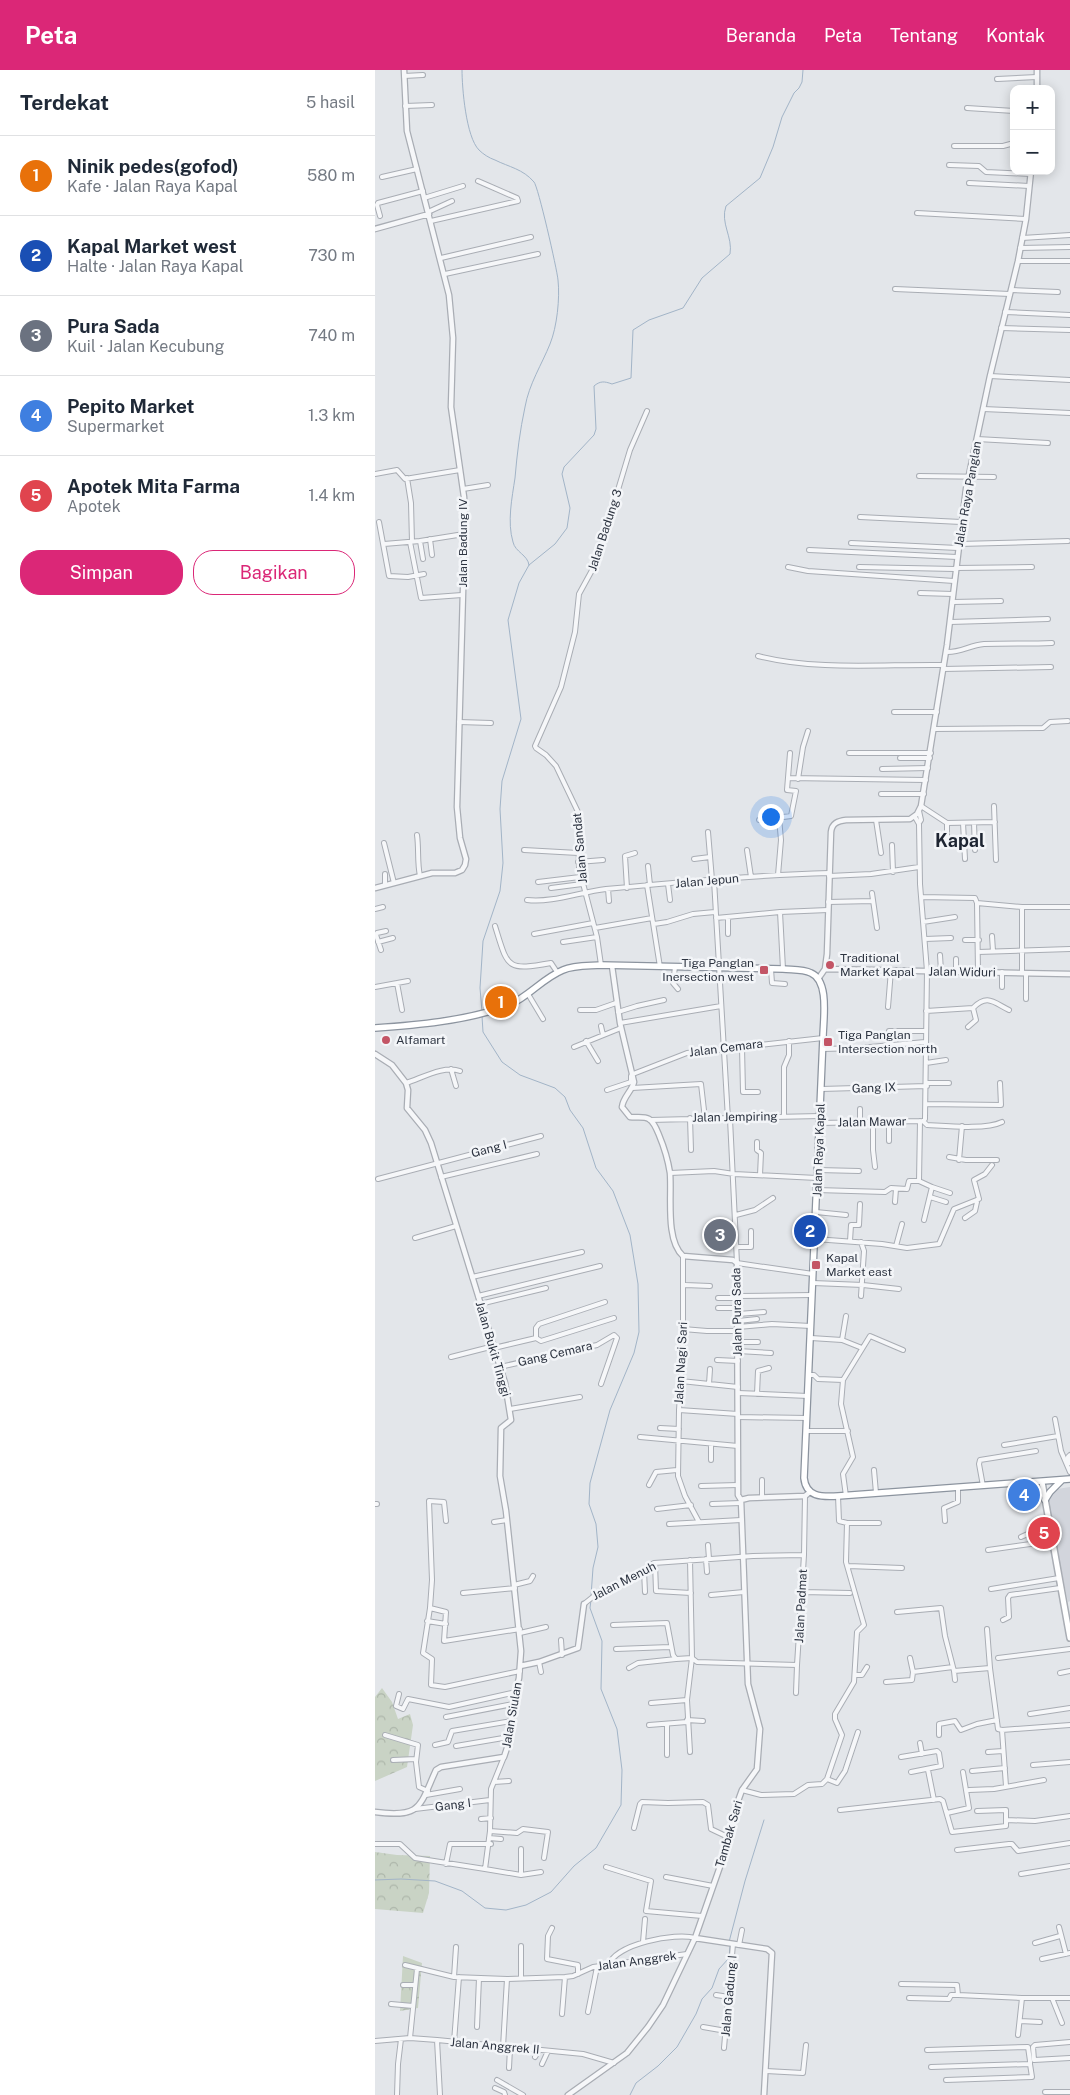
<!DOCTYPE html>
<html lang="id">
<meta charset="utf-8">
<style>
:root{--surface:#fff;--page:#f6f6f7;--text:#1f2937;--muted:#747a83;--line:#e0e1e3;--accent:#db2777}
body{margin:0;font-family:"Public Sans",sans-serif;background:var(--page);color:var(--text)}
.controls{position:absolute;right:15px;top:15px;display:grid;overflow:hidden;border-radius:10px;box-shadow:0 2px 12px #0003}
.controls button{width:45px;height:45px;display:grid;place-items:center;padding:0;border:0;border-bottom:1px solid var(--line);background:var(--surface);color:var(--text);font:25px sans-serif}
.you{position:absolute;left:395px;top:746px;width:18px;height:18px;margin:-12px;border:4px solid #fff;border-radius:50%;background:#1a73e8;box-shadow:0 0 0 8px #1a73e833}
.badge{display:grid;place-items:center;width:32px;height:32px;border-radius:50%;background:var(--accent);color:#fff;font-size:16px;font-weight:700}
.pin{position:absolute;translate:-50% -50%;border:2px solid #fff;box-shadow:0 1px 5px #0006}
.list{margin:0;padding:0;list-style:none}
h2{display:flex;justify-content:space-between;align-items:center;height:65px;margin:0;padding:0 20px;font-size:21px}
h2 small{font-size:16px;font-weight:400;color:var(--muted)}
.list li{display:grid;grid-template-columns:32px 1fr auto;gap:15px;align-items:center;box-sizing:border-box;height:80px;padding:0 20px;border-top:1px solid var(--line)}
.list b{display:block;font-size:19px;white-space:nowrap}
.list p{margin:0;font-size:16px;white-space:nowrap;color:var(--muted)}
.list em{font-size:16px;font-style:normal;color:var(--muted)}
.actions{display:flex;gap:10px;padding:15px 20px}
.actions a{flex:1;padding:11px 0;border:1px solid var(--accent);border-radius:20px;text-align:center;font-size:18px;color:var(--accent)}
.actions .main{background:var(--accent);color:#fff}
.map{position:relative;flex:none;width:695px;height:2025px;overflow:hidden}
header{display:flex;align-items:center;gap:30px;box-sizing:border-box;height:70px;padding:0 25px;background:var(--accent);color:#fff}
header strong{font-size:24px}
nav{display:flex;gap:28px;margin-inline-start:auto;font-size:18px}
main{display:flex}
aside{flex:1;background:var(--surface)}
.map>svg:first-child{display:block}
.built{fill:#d2d5dc}
.forest{fill:url(#forest-crowns)}
.lines{fill:none;stroke-linecap:round;stroke-linejoin:round}
.stream{stroke:#a2b4c7;stroke-width:1}
.minor-casing{stroke:#a9adb4;stroke-width:6}
.tertiary-casing{stroke:#a9adb4;stroke-width:7}
.secondary-casing{stroke:#a9adb4;stroke-width:8}
.trunk-casing{stroke:#8c949f;stroke-width:8}
.minor{stroke:#f6f7f9;stroke-width:4}
.tertiary{stroke:#f6f7f9;stroke-width:4.5}
.secondary{stroke:#fff;stroke-width:5}
.trunk{stroke:#fff;stroke-width:5.5}
.poi-dot{fill:#c35566;stroke:#f3f5f8;stroke-width:2}
.labels{text-anchor:middle;dominant-baseline:central;stroke-width:5;stroke-linejoin:round;paint-order:stroke}
.street-label{font-size:12px;fill:#2d3441;stroke:#f3f5f8}
.poi-label{font-size:12px;fill:#2d3441;stroke:#f3f5f8;text-anchor:start}
.district-label{font-size:18px;font-weight:bold;fill:#1e2532;stroke:#f3f5f8}
</style>
<header>
<strong>Peta</strong>
<nav><a>Beranda</a><a>Peta</a><a>Tentang</a><a>Kontak</a></nav>
</header>
<main>
<aside>
<h2>Terdekat<small>5 hasil</small></h2>
<ul class="list">
<li><span class="badge" style="background:#e8710a">1</span><div><b>Ninik pedes(gofod)</b><p>Kafe · Jalan Raya Kapal</p></div><em>580 m</em></li>
<li><span class="badge" style="background:#1a4fb4">2</span><div><b>Kapal Market west</b><p>Halte · Jalan Raya Kapal</p></div><em>730 m</em></li>
<li><span class="badge" style="background:#6b7280">3</span><div><b>Pura Sada</b><p>Kuil · Jalan Kecubung</p></div><em>740 m</em></li>
<li><span class="badge" style="background:#3f7fe0">4</span><div><b>Pepito Market</b><p>Supermarket</p></div><em>1.3 km</em></li>
<li><span class="badge" style="background:#e0444e">5</span><div><b>Apotek Mita Farma</b><p>Apotek</p></div><em>1.4 km</em></li>
</ul>
<div class="actions"><a class="main">Simpan</a><a>Bagikan</a></div>
</aside>
<div class="map">
<svg width="695" height="2025" viewBox="0 0 695 2025">
<defs>
<pattern id="forest-crowns" width="20" height="18" patternUnits="userSpaceOnUse" patternTransform="scale(1.25)"><rect width="20" height="18" fill="#c9d3c5"/><path d="M2 6a3 3 0 1 1 6 0M12 15a3 3 0 1 1 6 0" fill="none" stroke="#adb6aa"/></pattern>
</defs>
<rect width="100%" height="100%" fill="#e3e6ea"/>
<path class="built" d="M695,1417V1531L693,1532L672,1431L677,1422L682,1419Z"/>
<path class="forest" d="M7,1618L17,1632L23,1649L35,1644L38,1655L32,1697L0,1711V1627Z
M0,1782L22,1785L55,1786L54,1823L48,1843L0,1839Z
M28,1886L47,1893L43,1938L25,1941Z"/>
<g class="lines">
<path class="stream" d="M87,0C87,18 91,67 104,80C108,84 114,88 120,90C134,97 148,99 159,112C163,116 182,199 183,210C185,228 182,257 175,274C167,294 154,314 150,337C145,360 142,384 140,408C137,428 132,452 138,472C140,482 153,485 154,495
M107,942L105,918L108,871L125,821L128,793L125,739L127,711L146,649L133,550L144,513L154,495L180,474L192,458L195,438L187,404L189,397L219,365L221,359L219,316C225,311 229,311 237,314L256,308L258,260L274,250L308,238L327,208L355,184C358,167 345,153 351,136L385,108L398,77L407,47L419,23L424,18L427,12L428,0
M107,946L108,962L127,992L145,1005L180,1018L190,1027L195,1040L208,1058L221,1098L238,1121L255,1165L263,1214L264,1262L259,1283L235,1340L215,1413L214,1434L221,1454L223,1477L218,1498L216,1526
M0,1810L26,1809L60,1811L87,1821L110,1838L131,1840L151,1835L176,1822L199,1796L221,1778L246,1735L247,1700L242,1659L226,1619L227,1571L215,1538L216,1530
M354,1872L370,1811L389,1750
M255,2025L261,2013L283,1996L302,1977L321,1944L327,1929L337,1918L344,1899L354,1888L355,1876"/>
<defs>
<path id="minor" d="M29,6L48,5
M622,9L662,7
M30,36L57,35
M592,38L639,41
M579,76H628L639,73
M574,95L604,96L611,102L655,104
M7,107L42,99
M594,113L654,116
M49,128L88,116
M53,142L77,131
M542,143L651,149
M5,146L2,135L3,133L48,121
M56,151L143,131L142,128L103,111
M647,168L695,165
M645,178L695,177
M66,188L156,167
M643,191H695
M70,204L163,184
M520,219L635,224
M636,220L683,222
M630,242L695,245
M626,258L695,260
M615,306L695,310
M608,339L695,343
M602,369L673,373
M0,404L22,400L30,409L85,400
M544,406L619,407
M32,408L36,433L37,472
M88,419L113,415
M485,447L586,452
M4,452L14,506L33,507L49,504
M55,469L57,485
M45,471L48,489
M35,472L46,528L87,525
M476,473L583,478
M9,474L45,471L89,464
M584,474L693,471
M434,480L582,487
M413,497L433,501L579,511
M484,497L580,499
M581,498L657,497
M545,523L578,524
M578,532L626,531
M575,552L673,549
M571,582C585,583 595,575 609,574C632,573 655,574 677,573
M383,586C442,601 508,594 569,595
M568,599L676,597
M519,642H562
M84,652L116,653
M559,659L668,658L675,652L693,651
M474,683H556
M525,688H555
M507,699L553,698
M413,708L551,710
M423,709L428,677L433,661
M506,724H549
M546,736L572,753L620,752
M619,736L621,790
M544,741L546,750L544,753
M384,750L416,746L421,721L412,720L415,683
M501,750L506,783
M572,753V775
M588,753L590,789
M599,753L600,780
M333,762L337,810
M42,765C44,779 42,792 45,806
M9,773L19,813
M517,775L518,802
M149,780L203,783
M372,780L376,807
M319,789L335,787
M203,792L228,790
M273,796L275,815
M10,804V815
M403,805L406,770L404,748
M454,806L496,804L544,797
M339,810L353,1049
M163,812L205,807
M293,814L295,830
M272,815L285,897
M176,818L207,814
M252,818L250,786L260,783
M233,819L234,831
M497,823L502,858
M546,827L600,828L602,833
M152,830C177,833 205,822 231,819C305,812 380,805 454,803
M453,832L498,831
M602,833L647,837H695
M602,833L603,902
M0,839L8,837
M405,842L408,899
M353,847V864
M341,848L405,842L453,840
M548,852L580,847
M279,854L292,852L318,844L340,842
M120,856C133,898 131,901 176,893L182,902
M220,858L277,848
M159,864L218,853
M1,865L6,880
M0,866L2,863L11,861
M617,866L618,881
M550,869L576,868
M590,870H604
M3,872L18,868
M188,872L222,867
M603,882L695,879
M565,885L566,901
M581,889V902
M226,895L222,867L204,798L203,742L181,696L171,685L161,678L160,676L186,617L200,562L204,524L221,493L255,380L272,341
M300,897L298,913L303,919
M396,899L397,913L410,914
M647,903V837
M651,903V929
M22,913L27,940
M0,917L33,911
M627,917V902
M153,924L168,949
M513,937L516,900
M205,940H221L241,933
M551,941L598,938C612,924 618,932 634,940
M243,942L262,936L289,930
M245,953L346,936
M226,956L228,965
M593,957L601,950L598,938
M514,961H550
M211,971L223,991
M199,977L246,958
M367,977L368,1022H383
M448,979L484,978L550,972
M551,993L571,990
M76,999L81,1016
M258,1004L312,983L448,968
M31,1013C47,1008 69,995 85,1001
M552,1013H574
M257,1018L326,1014L330,1049
M446,1019L552,1016
M232,1020L256,1012V1006
M551,1034L626,1035L625,1013
M409,1046V997L414,985V971
M315,1048L316,1080
M355,1049L362,1193L438,1204
M275,1050L445,1046
M548,1051L552,1055C571,1056 611,1060 627,1052
M445,1053L548,1051L550,1049L552,901L545,814L544,754L540,747
M485,1053V1039
M498,1053V1080L500,1097
M514,1053V1071
M382,1072V1080L386,1083L385,1105
M574,1087L591,1090H622
M584,1090L587,1056
M443,1100L484,1101
M295,1103L339,1101L359,1104L442,1108
M66,1107L162,1084
M3,1109L166,1066
M544,1111L545,1051
M557,1117L575,1123
M442,1120L510,1122L516,1118L532,1119L534,1111H544L557,1117L549,1150
M555,1127L571,1132
M520,1132L521,1119
M441,1142L471,1145
M361,1145L380,1140L398,1128
M590,1148L600,1141L602,1132
M40,1168L81,1156
M440,1169L507,1174L532,1178L564,1174L579,1139L604,1129L599,1110L610,1104L617,1095
M475,1171L476,1155H484L485,1134
M486,1172L489,1181L486,1226
M521,1176L527,1154
M362,1177H376V1161
M308,1186V1279L304,1340L303,1406L310,1426L324,1452
M97,1207L207,1182
M438,1213L488,1215L524,1219
M310,1215L335,1216
M103,1226L225,1196
M363,1226L437,1225
M343,1228H363
M105,1234L171,1218
M343,1238H363
M363,1244L389,1242
M363,1251L382,1249
M363,1257L397,1254L436,1256
M308,1259L332,1261H363
M161,1268L166,1271L239,1248
M436,1268L467,1270L487,1278
M467,1270L471,1246
M363,1272H383
M119,1278L161,1268V1258L164,1254L230,1232
M363,1281L396,1283
M76,1287L119,1276
M342,1290L363,1291
M125,1297L222,1275L239,1265L242,1268L226,1314
M434,1305H439L443,1309L468,1310L495,1266L528,1280
M468,1310L466,1334L478,1387L468,1404L471,1426
M306,1311L363,1317
M334,1314L335,1299
M363,1323L433,1326
M382,1324L383,1301L394,1298
M135,1339L205,1327
M304,1340L363,1344
M363,1347L432,1348
M680,1349L686,1381L695,1402
M285,1358L304,1359
M432,1361H473
M265,1367L363,1376
M629,1375L683,1366
M695,1385L693,1387L695,1393
M336,1390V1374
M499,1400L501,1423
M387,1410V1427
M274,1415L281,1402L302,1400
M326,1416L363,1415
M608,1416L604,1394L605,1390L661,1381
M0,1434H2
M337,1434L366,1433
M282,1439L316,1435
M71,1451L69,1432L54,1431L57,1510L55,1538L71,1542L69,1571L145,1559
M570,1451L569,1438L583,1432V1418
M119,1452L132,1450
M472,1453H504
M294,1454L366,1450
M646,1467L657,1462L675,1459
M333,1475L334,1489
M613,1480L677,1471
M331,1489L332,1502
M280,1493L281,1521L316,1523
M473,1496L527,1498
M269,1501L270,1522
M139,1515L155,1511L158,1506
M616,1519L684,1508
M427,1522L475,1523
M88,1523L140,1518
M336,1525L369,1522
M209,1534L224,1522L258,1508L279,1493L378,1486L429,1485
M55,1538L48,1583L57,1589L56,1615L70,1617L145,1601
M522,1542L566,1538L570,1566L579,1601L615,1598L623,1659L627,1660
M628,1550L634,1547L633,1528L635,1525L685,1518
M52,1551L71,1554
M238,1555L292,1553L298,1585L301,1589L317,1588L315,1490
M612,1559L615,1598
M145,1563L171,1557
M186,1570L187,1585
M241,1579L295,1577
M535,1588L538,1602
M623,1588L695,1579
M164,1592L166,1602
M254,1598L263,1593L301,1589
M579,1601L580,1610
M685,1603L695,1601
M480,1605H487L492,1597
M511,1612L537,1610L538,1602L578,1597
M421,1623L422,1595
M24,1624L21,1636L28,1639L33,1629L74,1637L141,1622
M276,1633L312,1630
M655,1644L695,1638
M71,1647L138,1634
M312,1650L328,1651
M292,1654V1685
M274,1655L312,1652
M10,1665L43,1675L41,1692L44,1717L53,1721
M564,1665V1654L580,1651L586,1660L602,1654L622,1650
M545,1673L547,1684
M60,1675L73,1672L77,1661L136,1651
M81,1676L134,1667
M315,1682L312,1630L317,1588L322,1592L422,1595L429,1485L430,1426
M613,1682L628,1681
M526,1687L562,1681L564,1683L566,1696L536,1702
M18,1690L41,1689
M658,1695L695,1692
M553,1700L559,1730
M597,1701L630,1698
M452,1709L467,1665L460,1649V1644L479,1612L482,1562L489,1555L471,1492L472,1453L464,1451L463,1426
M119,1712L134,1711
M631,1716L627,1660L695,1655
M367,1720L386,1725L419,1724L433,1715L447,1714L452,1709L462,1713L470,1701L483,1662
M594,1720L619,1719L669,1710
M51,1725L85,1719
M40,1739L115,1730
M465,1740L565,1729L568,1731L577,1762L631,1756V1740L602,1741
M572,1743L594,1738L588,1702
M106,1749L116,1748
M631,1750L660,1751L695,1746
M259,1758L265,1734L267,1732L293,1733L328,1732L333,1735L336,1759L355,1768
M115,1761L142,1763L148,1759L173,1762L169,1788
M114,1768L126,1769
M0,1774H25L40,1788L110,1799L115,1761L116,1719L129,1687
M146,1779V1805
M582,1780L634,1774H637L643,1781L695,1773
M71,1794L75,1774H116
M231,1797L276,1811L271,1841L327,1846
M110,1799L146,1805L166,1802
M646,1804L695,1796
M291,1807L338,1816
M684,1857L691,1884
M177,1858L173,1866L172,1889L203,1895V1904
M268,1872L270,1849
M660,1873L685,1866
M364,1875L367,1860
M667,1889L695,1883
M30,1895L79,1907L132,1909L190,1907L198,1906L218,1897L312,1884
M234,1895C240,1874 301,1862 320,1868
M79,1907L81,1877
M146,1908V1876
M526,1914L582,1915L583,1925L647,1928H695
M28,1915H40
M341,1925L354,1927
M534,1928L574,1929L576,1925H583
M677,1928L687,1953
M16,1934L38,1936
M213,1942L222,1897
M187,1944L190,1907
M645,1951L665,1952
M102,1957L104,1908
M328,1957L351,1961
M643,1965L647,1928
M35,1968L42,1899
M62,1970L65,2025
M0,1971L35,1968L62,1970L208,1984L239,1993
M79,1972L84,1907
M695,1972L660,1975L658,1977L659,1990L695,1988
M128,1977L132,1909
M349,1978L358,1874
M552,1980L653,1977L655,1991
M160,1987L164,1980
M167,1994L173,1981
M556,1997L655,1994V1991
M134,1998L135,1978
M391,2001L428,2003L431,1975
M122,2010L148,2025
M571,2010L657,2007L655,1994
M120,2018L129,2022L130,2025
M670,2022H695
M22,2025L23,1994L26,1969"/>
<path id="tertiary" d="M662,19V0
M0,159L54,144
M0,818L57,803H80L87,800L90,795L91,789L85,768L82,737L90,450L89,427L76,337L78,268L74,225L32,61L29,0
M237,896L245,953L259,1012C257,1021 248,1027 247,1037L255,1047C261,1048 269,1046 274,1049C279,1052 282,1060 284,1065C289,1077 293,1090 295,1103C297,1125 290,1170 308,1186L358,1190L362,1193L363,1415V1425L366,1430
M450,899L695,904
M443,909L450,899L452,884L456,762C457,753 463,751 471,750L535,749L542,744L546,736L572,575L591,419L615,306L643,191L651,149L656,101
M0,984L17,995L31,1013L33,1020L32,1038L50,1060L56,1073L130,1313L136,1350L126,1358L125,1406L131,1441L146,1581L144,1608L138,1634L133,1675L129,1687L66,1697L61,1700C44,1737 47,1748 0,1742
M145,1596L164,1592L203,1578L209,1534
M320,1868L392,1879L397,1883L389,2025
M193,2025L252,1983L273,1957L288,1935L320,1868L355,1768L363,1731L367,1720L382,1699L385,1659L373,1614L366,1430L374,1428L430,1426L435,1422"/>
<path id="secondary" d="M667,1412L695,1568"/>
<path id="trunk" d="M0,958C43,955 88,951 129,937C152,929 166,909 188,900C199,895 214,896 226,895L408,899C417,900 428,899 436,903C455,911 448,951 448,968L429,1408C431,1427 446,1427 463,1426L695,1409
M670,1430L675,1422L687,1410"/>
</defs>
<use href="#minor" class="minor-casing"/>
<use href="#tertiary" class="tertiary-casing"/>
<use href="#secondary" class="secondary-casing"/>
<use href="#trunk" class="trunk-casing"/>
<use href="#minor" class="minor"/>
<use href="#tertiary" class="tertiary"/>
<use href="#secondary" class="secondary"/>
<use href="#trunk" class="trunk"/>
</g>
<g class="poi-dot">
<circle cx="455" cy="895" r="5"/>
<rect x="384" y="895" width="10" height="10" rx="2.5"/>
<circle cx="11" cy="970" r="5"/>
<rect x="448" y="967" width="10" height="10" rx="2.5"/>
<rect x="436" y="1190" width="10" height="10" rx="2.5"/>
</g>
<g class="labels">
<g class="street-label">
<text transform="translate(593 424) rotate(-80)">Jalan Raya Panglan</text>
<text transform="translate(230 460) rotate(-72)">Jalan Badung 3</text>
<text transform="translate(88 473) rotate(-90)">Jalan Badung IV</text>
<text transform="translate(205 778) rotate(-95)">Jalan Sandat</text>
<text transform="translate(332 811) rotate(-5)">Jalan Jepun</text>
<text transform="translate(587 902) rotate(1)">Jalan Widuri</text>
<text transform="translate(351 978) rotate(-7)">Jalan Cemara</text>
<text transform="translate(499 1018) rotate(-2)">Gang IX</text>
<text transform="translate(360 1047) rotate(-1)">Jalan Jempiring</text>
<text transform="translate(497 1052) rotate(-1)">Jalan Mawar</text>
<text transform="translate(114 1079) rotate(-15)">Gang I</text>
<text transform="translate(444 1080) rotate(-88)">Jalan Raya Kapal</text>
<text transform="translate(362 1242) rotate(-91)">Jalan Pura Sada</text>
<text transform="translate(118 1279) rotate(74)">Jalan Bukit Tinggi</text>
<text transform="translate(180 1284) rotate(-13)">Gang Cemara</text>
<text transform="translate(306 1293) rotate(-87)">Jalan Nagi Sari</text>
<text transform="translate(249 1511) rotate(-27)">Jalan Menuh</text>
<text transform="translate(426 1536) rotate(-87)">Jalan Padmat</text>
<text transform="translate(137 1645) rotate(-80)">Jalan Siulan</text>
<text transform="translate(78 1735) rotate(-7)">Gang I</text>
<text transform="translate(354 1764) rotate(-74)">Tambak Sari</text>
<text transform="translate(262 1891) rotate(-8)">Jalan Anggrek</text>
<text transform="translate(354 1926) rotate(-85)">Jalan Gadung I</text>
<text transform="translate(120 1976) rotate(5)">Jalan Anggrek II</text>
</g>
<g class="poi-label">
<text x="465" y="888">Traditional<tspan x="465" dy="14">Market Kapal</tspan></text>
<text x="379" y="893" text-anchor="end">Tiga Panglan<tspan x="379" dy="14">Inersection west</tspan></text>
<text x="463" y="965">Tiga Panglan<tspan x="463" dy="14">Intersection north</tspan></text>
<text x="21" y="970">Alfamart</text>
<text x="451" y="1188">Kapal<tspan x="451" dy="14">Market east</tspan></text>
</g>
<g class="district-label">
<text x="585" y="770">Kapal</text>
</g>
</g>
</svg>
<div class="controls">
<button>+</button>
<button>−</button>
</div>
<div class="you"></div>
<div class="pin badge" style="left:126px;top:932px;background:#e8710a">1</div>
<div class="pin badge" style="left:435px;top:1161px;background:#1a4fb4">2</div>
<div class="pin badge" style="left:345px;top:1165px;background:#6b7280">3</div>
<div class="pin badge" style="left:649px;top:1425px;background:#3f7fe0">4</div>
<div class="pin badge" style="left:669px;top:1463px;background:#e0444e">5</div>
</div>
</main>
